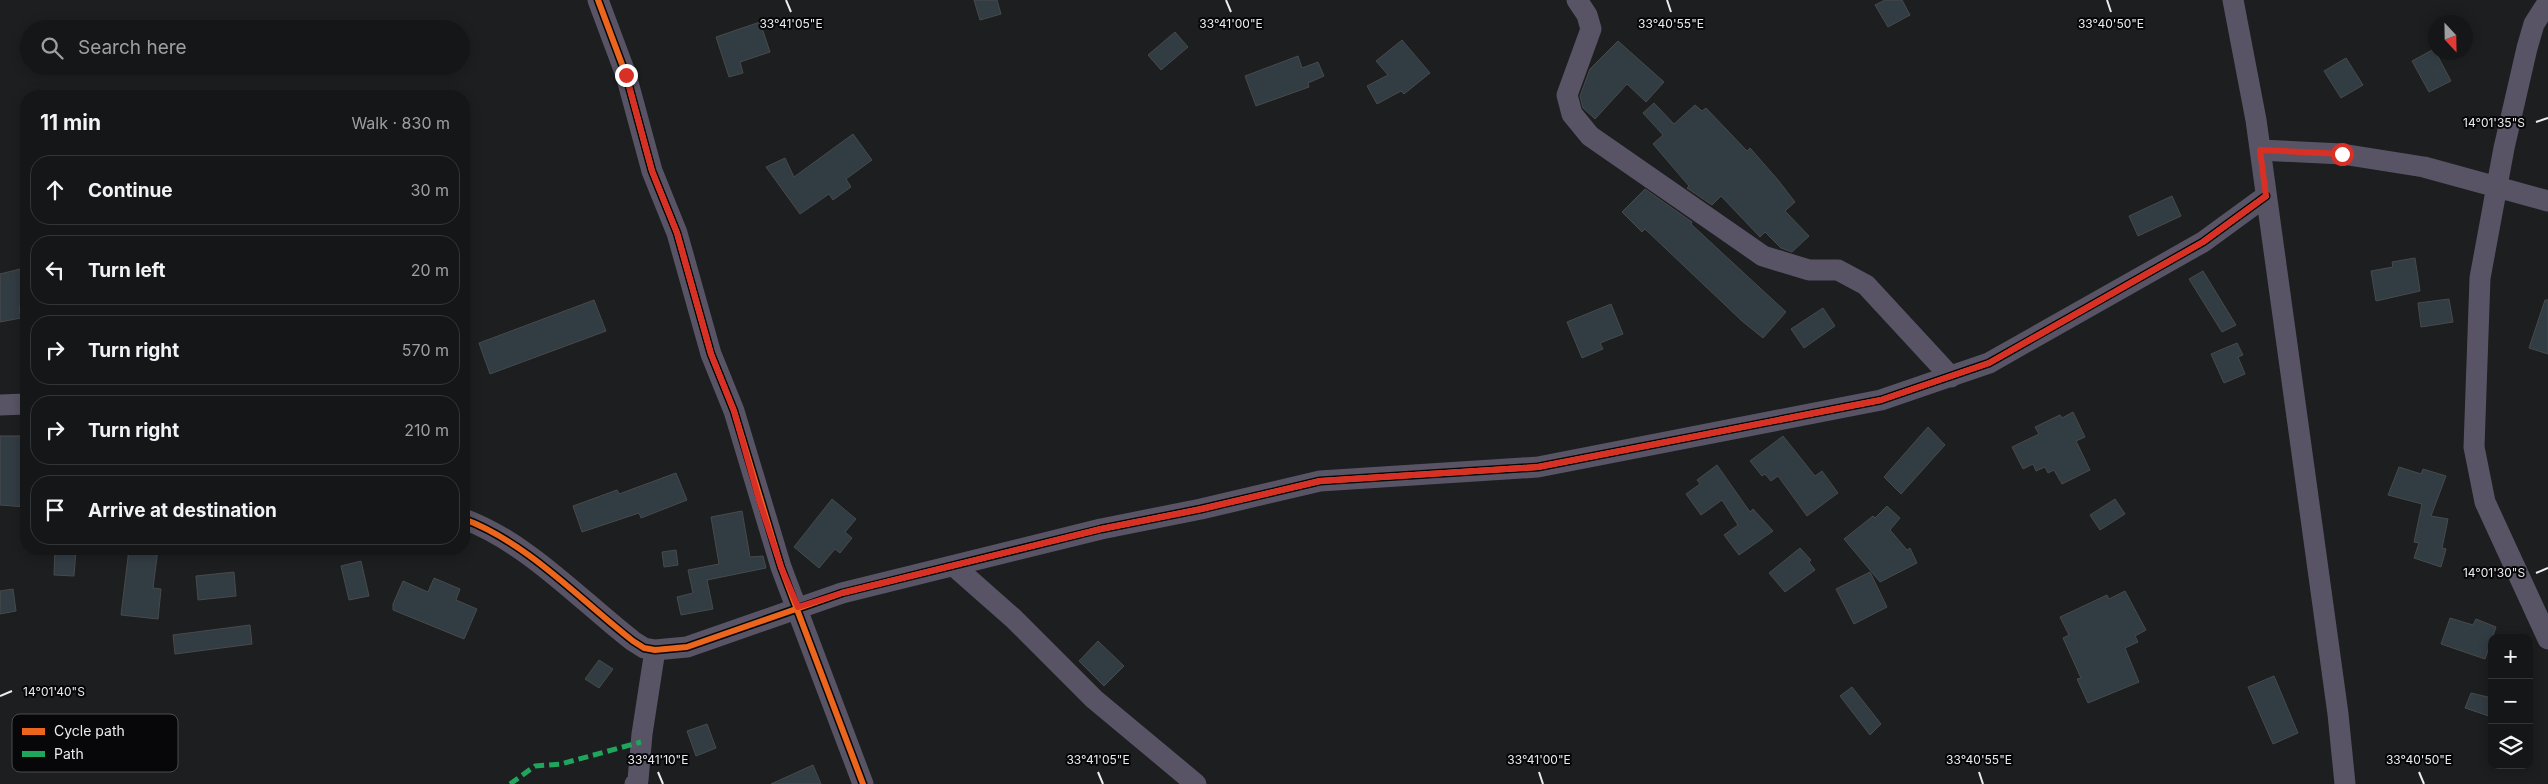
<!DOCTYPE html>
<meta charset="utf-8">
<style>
:root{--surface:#151618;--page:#1e1f21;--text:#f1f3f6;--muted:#9d9fa2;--line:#343537}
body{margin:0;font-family:Inter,sans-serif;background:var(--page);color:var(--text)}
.controls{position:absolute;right:15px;bottom:15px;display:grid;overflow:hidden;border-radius:10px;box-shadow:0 2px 12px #0003}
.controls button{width:45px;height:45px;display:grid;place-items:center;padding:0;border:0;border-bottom:1px solid var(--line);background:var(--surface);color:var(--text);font:25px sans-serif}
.compass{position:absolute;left:2428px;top:15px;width:45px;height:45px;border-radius:50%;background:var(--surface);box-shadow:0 2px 12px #0003;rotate:158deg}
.stop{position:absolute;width:15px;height:15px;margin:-11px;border:4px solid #d93025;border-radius:50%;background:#fff}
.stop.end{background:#d93025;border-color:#fff;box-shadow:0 1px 5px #0008}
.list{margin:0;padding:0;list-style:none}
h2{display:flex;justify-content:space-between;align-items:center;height:65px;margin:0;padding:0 20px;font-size:21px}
h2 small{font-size:16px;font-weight:400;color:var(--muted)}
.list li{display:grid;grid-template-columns:32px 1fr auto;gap:15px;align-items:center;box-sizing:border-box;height:70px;margin:0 10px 10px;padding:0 10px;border:1px solid var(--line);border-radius:20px}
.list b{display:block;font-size:19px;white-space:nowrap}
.list em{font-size:16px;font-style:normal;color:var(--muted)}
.icon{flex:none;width:28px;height:28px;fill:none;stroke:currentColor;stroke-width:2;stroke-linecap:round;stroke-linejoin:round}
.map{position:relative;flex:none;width:2548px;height:784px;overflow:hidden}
.search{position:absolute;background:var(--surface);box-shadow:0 2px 12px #0003;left:20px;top:20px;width:450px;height:55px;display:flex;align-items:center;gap:12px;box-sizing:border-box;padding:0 18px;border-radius:28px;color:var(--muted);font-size:19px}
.panel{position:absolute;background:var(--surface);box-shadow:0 2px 12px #0003;left:20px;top:90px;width:450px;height:465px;border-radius:20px}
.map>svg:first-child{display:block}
.building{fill:#323c43;stroke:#484a4b}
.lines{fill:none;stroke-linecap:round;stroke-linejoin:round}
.minor{stroke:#585465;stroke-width:21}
.quiet{stroke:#20a55d;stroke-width:5;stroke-dasharray:10 5;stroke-linecap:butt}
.cycleway-casing{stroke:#070709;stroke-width:9}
.cycleway{stroke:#eb651d;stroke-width:6}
.route{stroke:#d93025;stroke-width:6}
.ticks{fill:none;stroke:#ebecef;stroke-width:2}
.key{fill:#070709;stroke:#4b4c4e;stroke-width:1}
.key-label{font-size:14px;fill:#ebecef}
.ticks-label{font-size:12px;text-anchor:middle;fill:#ebecef;stroke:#070709;stroke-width:4;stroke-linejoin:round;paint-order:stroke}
</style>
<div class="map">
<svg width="2548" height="784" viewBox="0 0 2548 784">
<rect width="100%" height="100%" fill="#1c1e20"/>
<path class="building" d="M974,0H997L1001,14L980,20Z
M1885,0H1902L1910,15L1888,27L1875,5Z
M760,22L770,52L740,62L743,73L729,77L716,37Z
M1175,32L1188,47L1161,70L1148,55Z
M1402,40L1430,73L1404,94L1401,91L1377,104L1367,86L1388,75L1376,61Z
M1618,41L1664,82L1646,102L1627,84L1595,119L1583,108L1580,96L1590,69Z
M2434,49L2451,81L2429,92L2412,61Z
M1298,56L1302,68L1318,62L1324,76L1308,83L1309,87L1256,106L1245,76Z
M2346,58L2363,85L2341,98L2324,71Z
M1654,103L1674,124L1695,105L1702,111L1706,108L1747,151L1750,148L1778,180L1795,202L1785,211L1809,236L1792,252L1781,248L1765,232L1760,237L1721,196L1712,205L1687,188L1689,186L1653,144L1663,135L1643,113Z
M853,134L872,160L846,179L851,187L833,200L829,194L800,214L766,167L785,158L794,177Z
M1645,189L1692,222L1691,224L1706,238L1786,312L1763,338L1742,321L1645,229L1642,232L1622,212Z
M2172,196L2181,216L2138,236L2129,216Z
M2415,258L2420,291L2376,301L2371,271L2393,267L2392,262Z
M24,268L26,280V305L19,307L21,318L0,322V274Z
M2203,271L2236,325L2222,332L2189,279Z
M2449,299L2453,322L2421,327L2418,303Z
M594,300L606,331L490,374L479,343Z
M2545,300H2548V354L2529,348Z
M1611,304L1623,334L1600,343L1603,349L1582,358L1567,322Z
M1823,308L1835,326L1804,348L1791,329Z
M2237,343L2243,355L2238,357L2245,374L2224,383L2211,354Z
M2073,412L2085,437L2076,441L2090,470L2062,484L2054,470L2048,473L2045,467L2036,471L2033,464L2023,469L2012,447L2039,434L2035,427L2060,415L2062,418Z
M1928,427L1945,445L1901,494L1884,477Z
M0,436H26V507L0,505Z
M1783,436L1815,476L1822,471L1838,493L1807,516L1778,476L1771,481L1765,474L1762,476L1750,461Z
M1717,465L1750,512L1753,509L1773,531L1739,555L1724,535L1738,525L1722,500L1701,515L1686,494L1700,484L1697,480Z
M2399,467L2421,474L2423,469L2446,476L2431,516L2448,519L2442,548L2446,549L2441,567L2414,558L2419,543L2414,542L2422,504L2388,495Z
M676,473L687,500L641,518L639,513L582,532L573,506L617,490L619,494Z
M832,499L856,519L845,532L852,538L840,553L835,549L819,568L794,547Z
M2115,499L2125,514L2100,530L2090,515Z
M1887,506L1900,518L1890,530L1907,550L1910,548L1917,563L1880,582L1844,539L1873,516L1875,518Z
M742,511L750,557L763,556L766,568L707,580L713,609L681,615L677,597L693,593L688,570L719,564L711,517Z
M1800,548L1811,560L1809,562L1815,570L1785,592L1769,573Z
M55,549L76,550L74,576L54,575Z
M129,549H158L153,588L161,589L158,619L121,615Z
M676,550L678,565L664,567L662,552Z
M361,561L369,596L349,600L341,566Z
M234,572L236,596L198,600L196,576Z
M1870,572L1887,607L1854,624L1836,589Z
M434,578L460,589L456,600L477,609L464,639L393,610V604L403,581L428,592Z
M13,589L16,611L0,614V591Z
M2125,591L2146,630L2135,636L2138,642L2125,648L2139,682L2088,703L2077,679L2081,678L2063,638L2069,635L2060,617L2107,595L2109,599Z
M2450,618L2473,625L2476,619L2496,627L2485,659L2441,644Z
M250,625L252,644L175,654L173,635Z
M1098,641L1124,666L1104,686L1079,661Z
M599,660L613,669L599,688L585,679Z
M2274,676L2298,733L2273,744L2248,687Z
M1852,687L1881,724L1870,735L1840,696Z
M2471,693L2492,698V717L2465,708Z
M707,724L716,748L696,756L687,731Z
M813,765L821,784H771Z"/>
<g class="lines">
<path class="minor" d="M598,0L626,75L652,171L677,233L711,354L734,411L781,567L863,784
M1577,0L1587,15L1591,29L1567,95L1572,114L1590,136L1763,256L1809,270H1838L1866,285L1951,377
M2233,0L2256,120L2338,714L2345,784
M2548,2L2534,24L2527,48L2504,148L2480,278L2474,447L2485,502L2548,639
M2260,150L2342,154L2424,167L2548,201
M0,405L26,404
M464,519C528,543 579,599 633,641L644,648L655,650L687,647L842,593L1101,529L1201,509L1320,481L1538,467L1881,400L1989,363L2203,242L2266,196
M954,566L1013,618L1094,699L1196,784
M635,784L638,780L642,734L655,650"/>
<path class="quiet" d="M510,784L535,766L561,764L641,742"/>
<defs>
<path id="cycleway" d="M598,0L626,75L652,171L677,233L711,354L734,411L781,567L863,784
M464,519C528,543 579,599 633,641L644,648L655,650L687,647L842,593L1101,529L1201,509L1320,481L1538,467L1881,400L1989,363L2203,242L2266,196"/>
</defs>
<use href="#cycleway" class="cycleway-casing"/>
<use href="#cycleway" class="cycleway"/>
</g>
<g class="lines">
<path class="route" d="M626,75L652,171L677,233L711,354L734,411L759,500L781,567L798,607L842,593L1101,529L1202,509L1320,481L1538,467L1881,400L1989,363L2203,242L2266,196L2260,150L2342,154"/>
</g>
<path class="ticks" d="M786,0L791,12M1226,0L1231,12M1667,0L1671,12M2107,0L2111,12M2536,122L2548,118M2536,573L2548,568M0,696L12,691M658,772L663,784M1098,772L1103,784M1539,772L1543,784M1979,772L1983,784M2419,772L2424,784"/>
<rect x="12" y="714" width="166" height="58" rx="8" class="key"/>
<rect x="22" y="728" width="23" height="7" fill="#eb651d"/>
<rect x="22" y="751" width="23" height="6" fill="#20a55d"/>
<g class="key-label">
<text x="54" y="736">Cycle path</text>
<text x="54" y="759">Path</text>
</g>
<g class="ticks-label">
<text x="791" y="28">33°41'05"E</text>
<text x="1231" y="28">33°41'00"E</text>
<text x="1671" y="28">33°40'55"E</text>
<text x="2111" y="28">33°40'50"E</text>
<text x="2494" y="127">14°01'35"S</text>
<text x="2494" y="577">14°01'30"S</text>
<text x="54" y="696">14°01'40"S</text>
<text x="658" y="764">33°41'10"E</text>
<text x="1098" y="764">33°41'05"E</text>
<text x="1539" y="764">33°41'00"E</text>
<text x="1979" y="764">33°40'55"E</text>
<text x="2419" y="764">33°40'50"E</text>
</g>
</svg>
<div class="controls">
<button>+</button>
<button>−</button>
<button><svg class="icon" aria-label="layers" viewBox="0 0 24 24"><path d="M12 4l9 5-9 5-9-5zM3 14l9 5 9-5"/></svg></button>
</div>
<svg class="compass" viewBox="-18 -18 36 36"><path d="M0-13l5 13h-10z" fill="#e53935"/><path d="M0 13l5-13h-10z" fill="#9d9fa2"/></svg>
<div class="stop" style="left:2342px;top:154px"></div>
<div class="stop end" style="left:626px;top:75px"></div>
<div class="search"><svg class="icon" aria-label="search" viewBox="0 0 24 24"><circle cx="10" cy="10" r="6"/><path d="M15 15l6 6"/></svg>Search here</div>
<section class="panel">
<h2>11 min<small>Walk · 830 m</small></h2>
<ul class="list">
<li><svg class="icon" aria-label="ahead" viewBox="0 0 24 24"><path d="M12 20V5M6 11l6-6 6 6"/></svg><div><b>Continue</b></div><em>30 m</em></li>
<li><svg class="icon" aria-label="left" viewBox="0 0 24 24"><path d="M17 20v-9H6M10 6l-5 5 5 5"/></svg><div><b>Turn left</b></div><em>20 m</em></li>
<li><svg class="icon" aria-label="right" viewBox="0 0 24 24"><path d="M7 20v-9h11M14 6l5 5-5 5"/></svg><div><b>Turn right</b></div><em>570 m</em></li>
<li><svg class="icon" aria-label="right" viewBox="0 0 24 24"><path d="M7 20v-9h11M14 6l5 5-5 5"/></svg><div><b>Turn right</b></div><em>210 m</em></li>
<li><svg class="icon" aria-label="arrive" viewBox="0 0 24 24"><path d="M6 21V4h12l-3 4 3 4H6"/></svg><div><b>Arrive at destination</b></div></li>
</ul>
</section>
</div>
